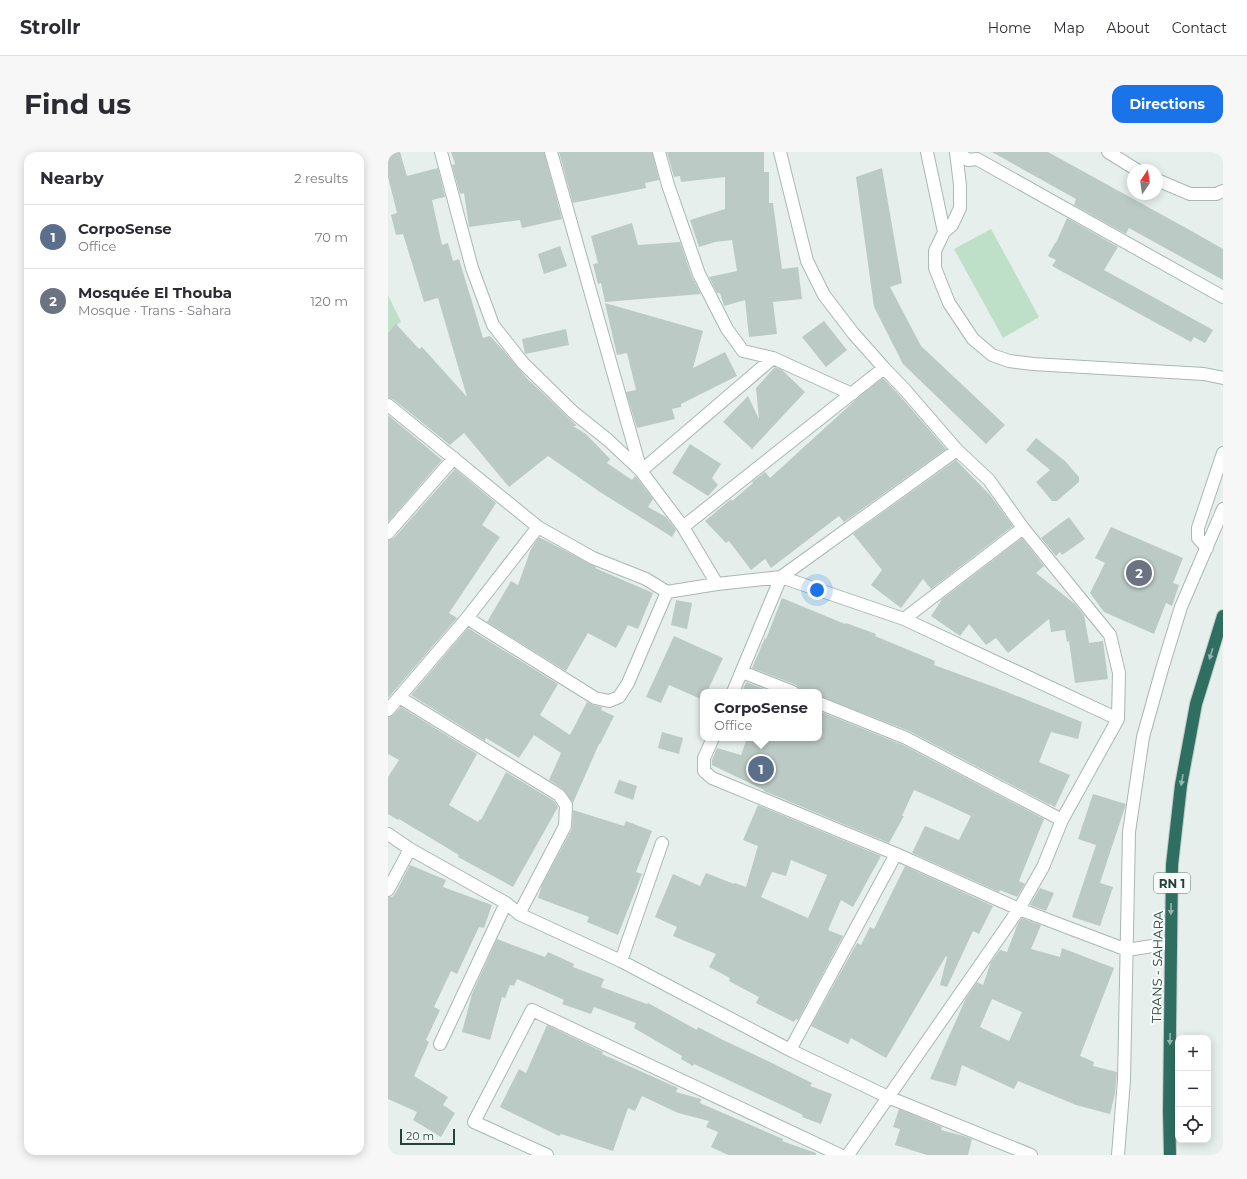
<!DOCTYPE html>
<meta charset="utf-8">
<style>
:root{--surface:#fff;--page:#f7f7f7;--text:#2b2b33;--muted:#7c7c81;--line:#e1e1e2;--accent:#1a73e8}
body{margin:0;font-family:Montserrat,sans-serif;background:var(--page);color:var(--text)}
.controls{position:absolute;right:12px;bottom:12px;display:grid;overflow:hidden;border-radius:8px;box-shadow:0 2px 10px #0003}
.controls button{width:36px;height:36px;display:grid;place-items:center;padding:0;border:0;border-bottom:1px solid var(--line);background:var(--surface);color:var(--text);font:20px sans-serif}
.compass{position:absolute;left:739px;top:12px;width:36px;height:36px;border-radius:50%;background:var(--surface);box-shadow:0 2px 10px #0003;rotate:13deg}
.scale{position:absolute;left:12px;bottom:10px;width:55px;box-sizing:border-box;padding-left:4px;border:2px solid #24423a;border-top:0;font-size:11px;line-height:14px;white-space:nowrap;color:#24423a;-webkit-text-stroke:3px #f7fbf9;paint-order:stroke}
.you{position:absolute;left:429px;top:438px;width:14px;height:14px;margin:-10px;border:3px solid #fff;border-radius:50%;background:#1a73e8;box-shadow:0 0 0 6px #1a73e833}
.badge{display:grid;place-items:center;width:26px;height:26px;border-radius:50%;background:var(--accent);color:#fff;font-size:13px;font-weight:700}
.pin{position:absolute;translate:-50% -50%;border:2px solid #fff;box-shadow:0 1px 4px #0006}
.popup{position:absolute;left:312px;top:537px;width:122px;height:52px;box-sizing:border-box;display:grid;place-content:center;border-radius:8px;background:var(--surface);filter:drop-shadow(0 1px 3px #0005);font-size:13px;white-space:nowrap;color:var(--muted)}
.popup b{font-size:15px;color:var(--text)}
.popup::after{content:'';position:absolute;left:50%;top:100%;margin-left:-8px;border:8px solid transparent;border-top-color:var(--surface)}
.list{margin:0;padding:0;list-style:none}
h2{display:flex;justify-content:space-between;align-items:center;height:52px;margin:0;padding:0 16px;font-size:17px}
h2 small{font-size:13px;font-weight:400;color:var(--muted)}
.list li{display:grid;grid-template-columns:26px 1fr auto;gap:12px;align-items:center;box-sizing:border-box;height:64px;padding:0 16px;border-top:1px solid var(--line)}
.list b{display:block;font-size:15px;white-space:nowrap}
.list p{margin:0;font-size:13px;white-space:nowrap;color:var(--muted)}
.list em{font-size:13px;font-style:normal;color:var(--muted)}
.icon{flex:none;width:22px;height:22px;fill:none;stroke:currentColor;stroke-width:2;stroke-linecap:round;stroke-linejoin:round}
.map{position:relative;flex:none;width:835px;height:1003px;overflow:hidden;border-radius:12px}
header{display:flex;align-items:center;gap:24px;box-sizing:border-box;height:56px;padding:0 20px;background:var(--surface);border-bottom:1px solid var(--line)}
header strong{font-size:19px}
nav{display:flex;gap:22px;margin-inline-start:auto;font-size:14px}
.intro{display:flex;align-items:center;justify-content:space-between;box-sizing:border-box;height:96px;padding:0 24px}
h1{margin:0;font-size:28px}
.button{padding:10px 18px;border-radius:12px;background:var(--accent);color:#fff;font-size:14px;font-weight:700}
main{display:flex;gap:24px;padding:0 24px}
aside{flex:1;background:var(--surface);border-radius:12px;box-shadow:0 2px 10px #0003}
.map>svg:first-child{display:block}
.green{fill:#bfe0c8}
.building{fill:#bbcac4;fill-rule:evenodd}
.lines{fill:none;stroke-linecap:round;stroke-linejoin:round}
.minor-casing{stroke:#a8b8b2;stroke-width:14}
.highway-casing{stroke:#c2cac8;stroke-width:14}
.minor{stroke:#fff;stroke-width:12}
.highway{stroke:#2f6f62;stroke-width:12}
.oneway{fill:#93b5ae}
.labels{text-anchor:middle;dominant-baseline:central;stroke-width:4;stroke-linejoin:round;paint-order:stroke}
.shield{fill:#f7fbf9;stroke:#637a73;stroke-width:1}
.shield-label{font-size:12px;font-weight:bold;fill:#24423a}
.street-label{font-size:13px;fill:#24423a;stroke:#f7fbf9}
</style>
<header>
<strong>Strollr</strong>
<nav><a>Home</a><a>Map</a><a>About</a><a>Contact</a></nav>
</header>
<div class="intro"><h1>Find us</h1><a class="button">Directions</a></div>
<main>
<aside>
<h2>Nearby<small>2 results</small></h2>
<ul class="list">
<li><span class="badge" style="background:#5c6f8a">1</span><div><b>CorpoSense</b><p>Office</p></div><em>70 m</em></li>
<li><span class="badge" style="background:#6b7280">2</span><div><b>Mosquée El Thouba</b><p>Mosque · Trans - Sahara</p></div><em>120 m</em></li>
</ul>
</aside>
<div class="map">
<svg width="835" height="1003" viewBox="0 0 835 1003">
<rect width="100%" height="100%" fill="#e6efeb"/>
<path class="green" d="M603,77L651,165L615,186L566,97Z
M0,143L13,170L0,179Z"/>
<path class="building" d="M0,0H12L19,24L50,16L57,45L44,48L54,93L60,91L65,109L71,107L95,186L102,184L115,198L143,231L142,229L189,274H185L198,282L222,307L219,311L244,328L247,324L249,326L265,347L260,355L278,365L288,378L284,385L212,340L160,304L121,335L76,281L62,293L5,247L0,246V180L8,172L31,197L34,195L79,245L50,146L36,150L15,82L8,83L3,63L9,61L0,25Z
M63,0H156L174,67L134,76L132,68L81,75L76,41L72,42L64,13L67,12Z
M171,0H264L271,28L257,31L258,36L185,51Z
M279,0H376V20H381V51H385L394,117L410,115L414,147L385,150L389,182L361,185L357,148L336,154L332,141H329L321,125L349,119L344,88L327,90L311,95L302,68L337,57V25L293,30L292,24L286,25Z
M604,0H660L807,81L835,97V128L741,76L738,82L686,53L688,47Z
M494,16L514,131L502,135L533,194L617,273L598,292L515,212L486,155L468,25Z
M679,66L730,95L716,118L825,178L817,191L806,185L803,190L664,114L668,108L660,104L667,91H668Z
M244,71L250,93L292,90L304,125L313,142L217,150L213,131L210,132L205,112L210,111L203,84Z
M172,94L179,114L156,122L150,102Z
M217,151L315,179L305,216L337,200L349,224L293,252V255L284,257L287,267L249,276L238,240L248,238L239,201L229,203Z
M436,169L459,198L438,215L414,185Z
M178,177L181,193L137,202L134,187Z
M387,215L394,218L417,240L364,297L335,270L360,244L371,267L368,236Z
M495,226L512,244L558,297L456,370L451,364L383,416L377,407L363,418L341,389L338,391L317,369L343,347L344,349L365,331L364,330L377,320L382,326L473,243Z
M0,263L54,308L0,370Z
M648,286L677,309L691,325V330L669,349H664L648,330L662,318L638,298Z
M302,292L333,312L324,326L330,333L320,344L284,321Z
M568,308L602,343L625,374L543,437L535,427L513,456L483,433L494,418L465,382Z
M67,317L108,351L94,373L112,385L61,461L69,466L0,546V388L6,386Z
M681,365L697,387L674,403L672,400L668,404L653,386Z
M723,375L795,406L785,431L791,433L784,454L778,451L766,482L716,460L702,441L717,411L707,406Z
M151,385L208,415L207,416L265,441L250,477L240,473L228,496L200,481L178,519L99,470L123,429L130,433L143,397Z
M634,386L656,414L648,421L687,452L696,463L701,491L715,489L720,527L687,531L681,489L679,490L677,478L663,480L661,467L620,501L608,486L598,493L581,472L572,484L543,464L553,449V448Z
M394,446L457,472L458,471L488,482L487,484L547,509L546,513L609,536L694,570L690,587L663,580L651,610L682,623L667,655L662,652V653L521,579L431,544V540H412L411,536L408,533L364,516L377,486L378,487Z
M288,448L304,451L299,477L283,473Z
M80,476L170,532L152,563L182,583L199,550L205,553L214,555L213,558L226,564L212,592H211L185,651L175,637L161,628L173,601L146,583L131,606L98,586L97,589L23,543Z
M286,484L335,506L319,540H315V548L281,533L273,551L258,545Z
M358,530L384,540H354Z
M13,555L89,602L61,653L90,670L92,667L93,668L118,620L166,649L170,655L125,735L70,705L71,703L11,667L10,668L0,662V625L11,608L0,602V565L5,563Z
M431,559L515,593L656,667L631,729L637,732L629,745L612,738L611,740L524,701L537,674L571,688L583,664L549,648L526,638L514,664H516L501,691L376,639V638L324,613V608L329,596L353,603L359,586H431Z
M274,580L295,586L291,602L270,596Z
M231,628L249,634L245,648L226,641Z
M705,642L738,652L712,731L725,735L712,774L684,765L708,693L690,687Z
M370,653L493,704L465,755L453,748L440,778L455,784L410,868L408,867L406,870L368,851L371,845L341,829L342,826L321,815L328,802L285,784L289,775L267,765L285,722L312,734L318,721L346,732L347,731L358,735L370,694L355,688ZM403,708L439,723L420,766L373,745L384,720L398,724Z
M185,658L236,674L238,669L264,679L248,720L254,722L230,783L199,770L201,765L150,746L154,733L184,677Z
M22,713L58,728L55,735L104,753L96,776L91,775L69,822L63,819L46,855L52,858L38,888L41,890L26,924L60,945L55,953L67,961L53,985L25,968L29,960L0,947V745H4L7,742Z
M517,714L605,754L591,782L585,779L559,835L552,833L559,805L558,804L498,906L463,886L460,892L423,874L469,791L473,793L482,775L486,777Z
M652,736L666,741L658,759L642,753Z
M634,766L653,773L643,797L672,805L674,796L726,816L692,904L706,910L705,914L729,920L727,942L722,962L688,953L630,929L626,937L574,913L568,934L542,927L578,846L589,830L595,833L603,810L612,798L619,800L630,771ZM604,847L634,860L621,889L592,875Z
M109,787L157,805L160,800L186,812L185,815L216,827L213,835L259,852L260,851L309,878L310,875L333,887L384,911L424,931L422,934L444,942L433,972L414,965L415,963L306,912L305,914L293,907L294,904L246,876L248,871L206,855L203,862L174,852L176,848L129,827L126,834L122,833L117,846L114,845L102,888L74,880L84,842Z
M159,873L215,900L214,902L290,936L288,940L313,947L312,951L395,987L394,989L428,1001V1003H340L323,995L330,980L318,975L321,969L290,961L254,944L247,959L240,956L225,999L173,982L171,984L112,955L131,917L138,921Z
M511,957L554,975L553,978L576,984L584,987L580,1003H539L507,993L512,977L505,975Z"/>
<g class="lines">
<defs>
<path id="minor" d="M53,0L84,116L105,173L135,211L185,260L220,288L253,319L295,375
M163,0L253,319L385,206
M271,0L280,33L311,122L339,177L355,199L385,206L464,242
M392,0L419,109L436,143L465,181L496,216
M539,0L556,80
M568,0L572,33V56L564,73L556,80L547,99V116L561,151L585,187L604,203L621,209L645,212L816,222L835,226
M570,0L580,8L589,7L835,145
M720,0L749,18
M769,28L802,42H828L835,39
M0,253L150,375L205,406L258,427L279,440L329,432L393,425L516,467L730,567L674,668L655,715L631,757L460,1003
M0,381L66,306
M819,396L810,386V376L835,301
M329,432L295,375L496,216L518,239L569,298L601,328L635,376L722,483L731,521L730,567
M79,466L207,546L221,549L231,545L240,531L279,440
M516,467L635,376
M354,520L405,540
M345,540L393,425L569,298
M11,545L171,643L178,653L177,674L131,762
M431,551L518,586L674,668
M0,558L79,466L150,375
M325,586L316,606V619L324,626L508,702L631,757L739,798L783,791
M0,682L22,697L118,751L131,762L233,809L402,898L500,945L643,1003
M0,738L22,697
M233,809L274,691
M52,892L118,751
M402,898L508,702
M159,1003L86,970L144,858L452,1003
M730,1003L736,928L741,680L755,585L774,517L793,455L835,357"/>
<path id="highway" d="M782,1003L781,960L784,713L793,633L808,552L835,464"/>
</defs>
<use href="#minor" class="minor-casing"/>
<use href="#highway" class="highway-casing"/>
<use href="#minor" class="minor"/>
<use href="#highway" class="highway"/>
</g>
<defs><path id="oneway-solid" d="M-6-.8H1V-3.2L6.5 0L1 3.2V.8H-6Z"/></defs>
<g class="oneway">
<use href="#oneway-solid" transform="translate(823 502) rotate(107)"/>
<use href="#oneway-solid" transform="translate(794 628) rotate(100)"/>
<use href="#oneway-solid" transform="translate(783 757) rotate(91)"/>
<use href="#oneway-solid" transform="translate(782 887) rotate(91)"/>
</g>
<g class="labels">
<rect class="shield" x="766" y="721" width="36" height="20" rx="3"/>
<g class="shield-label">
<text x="784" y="731">RN 1</text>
</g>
<g class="street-label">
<text transform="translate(769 815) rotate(-89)">TRANS - SAHARA</text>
</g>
</g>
</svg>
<div class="controls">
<button>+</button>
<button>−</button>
<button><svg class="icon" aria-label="locate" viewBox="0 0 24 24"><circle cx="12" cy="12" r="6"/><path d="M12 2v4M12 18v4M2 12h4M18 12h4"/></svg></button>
</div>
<svg class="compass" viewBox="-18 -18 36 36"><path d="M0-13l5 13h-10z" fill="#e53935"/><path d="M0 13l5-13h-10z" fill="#7c7c81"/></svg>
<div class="scale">20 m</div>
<div class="you"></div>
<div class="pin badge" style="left:373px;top:617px;background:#5c6f8a">1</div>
<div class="popup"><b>CorpoSense</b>Office</div>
<div class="pin badge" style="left:751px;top:421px;background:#6b7280">2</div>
</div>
</main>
